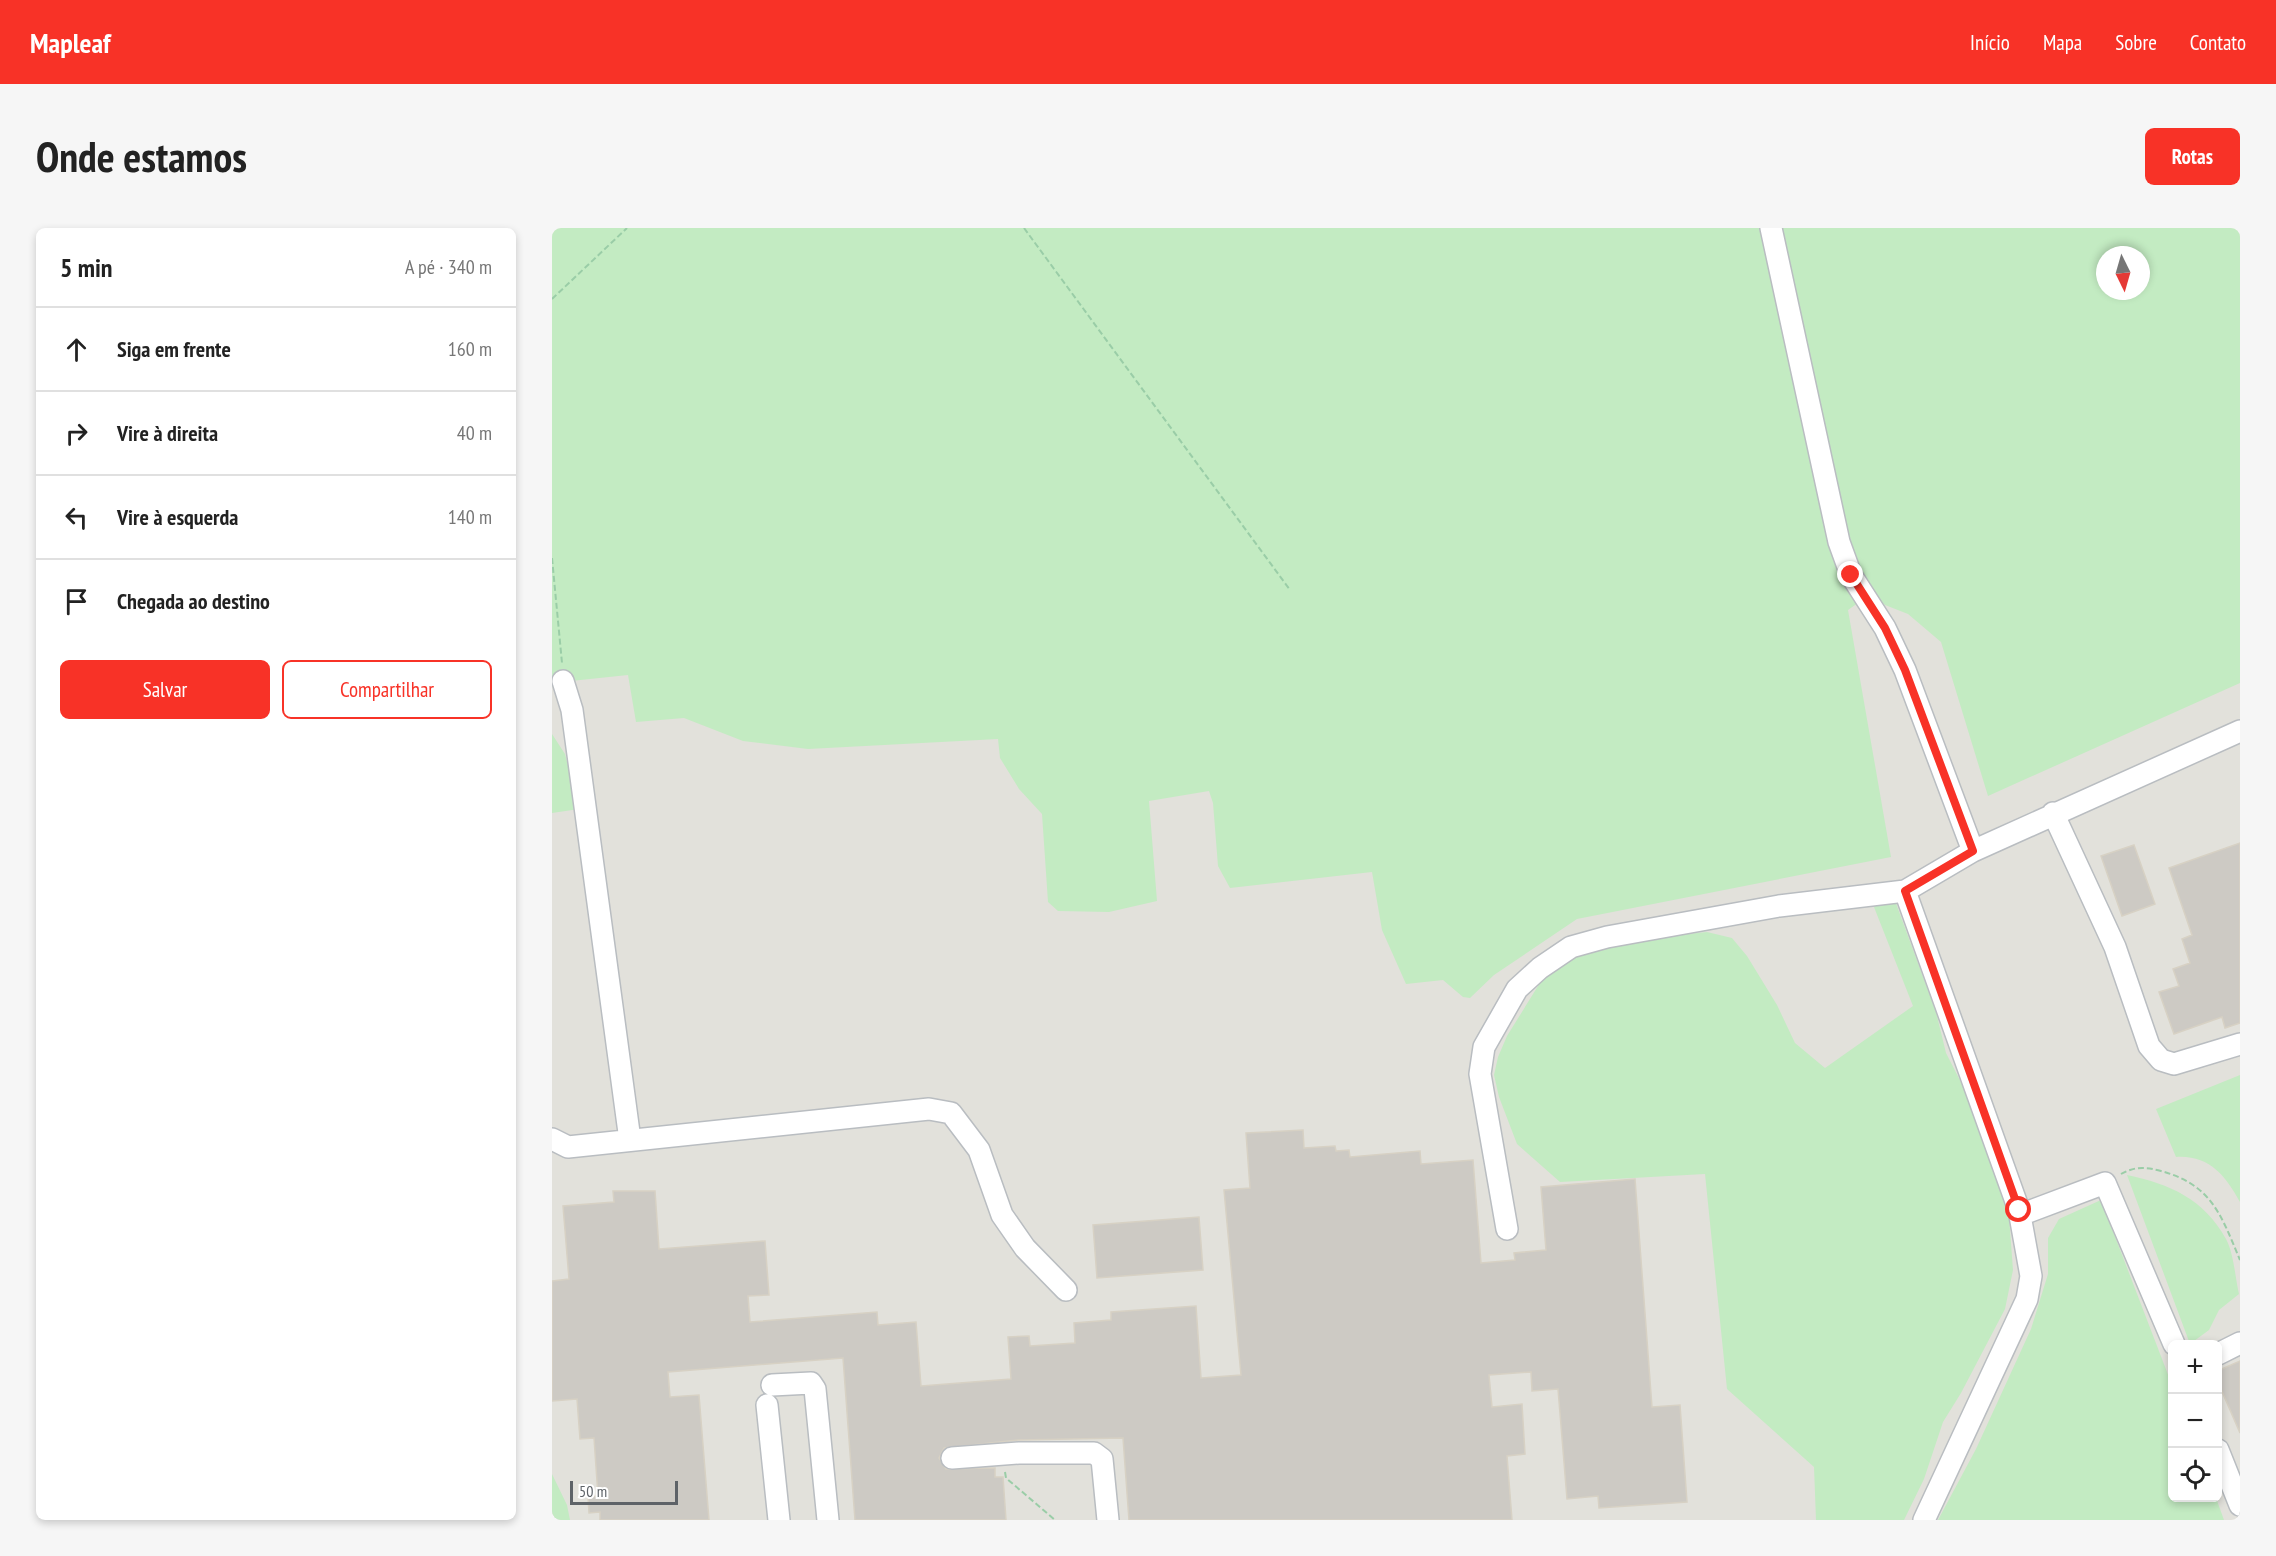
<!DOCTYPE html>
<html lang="pt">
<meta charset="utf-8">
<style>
:root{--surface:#fff;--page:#f6f6f6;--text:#222;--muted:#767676;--line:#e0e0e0;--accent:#f83227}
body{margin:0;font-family:"PT Sans Narrow",sans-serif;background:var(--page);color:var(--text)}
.controls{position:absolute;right:18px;bottom:18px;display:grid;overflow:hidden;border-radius:9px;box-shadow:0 3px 9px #0003}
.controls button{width:54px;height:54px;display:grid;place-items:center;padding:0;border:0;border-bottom:2px solid var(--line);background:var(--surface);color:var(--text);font:30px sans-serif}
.compass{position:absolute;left:1544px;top:18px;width:54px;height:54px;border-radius:50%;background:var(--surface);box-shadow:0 3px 9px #0003;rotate:175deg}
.scale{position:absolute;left:18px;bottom:15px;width:108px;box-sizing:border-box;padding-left:6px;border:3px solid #5e6368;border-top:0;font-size:16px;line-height:21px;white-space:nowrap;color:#5e6368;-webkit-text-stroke:4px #fff;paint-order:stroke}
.stop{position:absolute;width:18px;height:18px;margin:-14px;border:4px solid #f83227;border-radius:50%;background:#fff}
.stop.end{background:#f83227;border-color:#fff;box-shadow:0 2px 6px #0008}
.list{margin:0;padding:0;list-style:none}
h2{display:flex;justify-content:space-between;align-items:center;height:78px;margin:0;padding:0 24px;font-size:26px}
h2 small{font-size:20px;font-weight:400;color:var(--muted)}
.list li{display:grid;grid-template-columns:39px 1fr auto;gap:18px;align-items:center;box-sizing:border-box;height:84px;padding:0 24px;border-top:2px solid var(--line)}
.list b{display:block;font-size:22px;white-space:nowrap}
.list em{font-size:20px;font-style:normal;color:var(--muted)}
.actions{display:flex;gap:12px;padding:18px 24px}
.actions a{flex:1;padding:14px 0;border:2px solid var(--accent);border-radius:9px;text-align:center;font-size:21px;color:var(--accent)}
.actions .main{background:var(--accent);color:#fff}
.icon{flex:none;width:33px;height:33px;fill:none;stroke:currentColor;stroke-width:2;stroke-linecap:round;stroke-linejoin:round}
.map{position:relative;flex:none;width:1688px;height:1292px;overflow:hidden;border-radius:9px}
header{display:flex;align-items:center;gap:36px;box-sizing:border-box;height:84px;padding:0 30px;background:var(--accent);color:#fff}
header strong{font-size:28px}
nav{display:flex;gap:33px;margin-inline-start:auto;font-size:21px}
.intro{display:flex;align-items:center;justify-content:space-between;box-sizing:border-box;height:144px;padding:0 36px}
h1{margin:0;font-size:42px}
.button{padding:15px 27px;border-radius:9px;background:var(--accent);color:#fff;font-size:21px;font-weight:700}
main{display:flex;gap:36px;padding:0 36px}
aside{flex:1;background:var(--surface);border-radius:9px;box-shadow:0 3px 9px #0003}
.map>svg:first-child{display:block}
.industrial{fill:#e2e1db;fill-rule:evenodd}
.green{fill:#c3ebc2;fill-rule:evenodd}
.building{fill:#cdcac4;stroke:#d7d1c4;stroke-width:1.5}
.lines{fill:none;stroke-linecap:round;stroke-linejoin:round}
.minor-casing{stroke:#b9bdc1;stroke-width:24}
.path{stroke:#9acda7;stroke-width:2;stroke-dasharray:6 3;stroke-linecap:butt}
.minor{stroke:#fff;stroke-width:21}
.route{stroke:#f83227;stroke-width:8}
</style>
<header>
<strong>Mapleaf</strong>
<nav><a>Início</a><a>Mapa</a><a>Sobre</a><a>Contato</a></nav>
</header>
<div class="intro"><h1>Onde estamos</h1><a class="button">Rotas</a></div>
<main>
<aside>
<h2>5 min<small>A pé · 340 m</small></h2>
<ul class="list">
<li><svg class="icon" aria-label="ahead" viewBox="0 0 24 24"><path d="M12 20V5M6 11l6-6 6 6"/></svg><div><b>Siga em frente</b></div><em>160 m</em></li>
<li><svg class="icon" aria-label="right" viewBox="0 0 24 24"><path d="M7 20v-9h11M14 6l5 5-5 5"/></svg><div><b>Vire à direita</b></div><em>40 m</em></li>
<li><svg class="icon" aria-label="left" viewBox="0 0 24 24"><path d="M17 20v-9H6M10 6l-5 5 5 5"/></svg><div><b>Vire à esquerda</b></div><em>140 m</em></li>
<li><svg class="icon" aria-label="arrive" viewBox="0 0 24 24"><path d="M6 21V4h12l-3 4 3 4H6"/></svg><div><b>Chegada ao destino</b></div></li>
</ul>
<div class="actions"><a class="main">Salvar</a><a>Compartilhar</a></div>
</aside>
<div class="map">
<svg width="1688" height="1292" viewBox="0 0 1688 1292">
<rect width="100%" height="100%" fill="#f1efe7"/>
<path class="industrial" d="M1688,312V1292H0V380L1251,361ZM1620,1116H1666V1270H1620Z"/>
<path class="green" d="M4,0H1688V455L1436,568L1389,414L1356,386L1333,377L1320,365L1296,382L1339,629L1025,691L942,747L918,770L911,769L891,752L854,756L830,702L820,644L678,660L666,638L661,575L657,563L597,573L605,673L557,684L506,683L496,674L490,586L467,561L448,530L446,511L256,521L191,513L132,490L84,494L76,447L0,455V4ZM1553,27H1589V63H1553Z
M0,506L13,526L27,581L0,585Z
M1342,670L1384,784L1394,825L1417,870L1456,975L1461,1042L1453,1081L1409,1165L1391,1194L1372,1251L1352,1292H1264L1262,1239L1175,1161L1153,946L1008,954L965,916L947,869L942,847L946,829L955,808L991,750L1013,733L1047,715L1155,704L1180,710L1195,728L1225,777L1243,815L1273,840L1361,778L1320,674Z
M1688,847V974C1673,947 1657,927 1624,929L1604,881Z
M1575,947C1618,956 1652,971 1674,1011C1682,1026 1683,1049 1687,1066L1667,1082L1657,1102L1638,1116Z
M1549,972L1620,1157V1270H1664L1672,1292H1386L1424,1221L1479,1101L1496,1046V1010L1507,991Z
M0,1246L15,1277L18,1292H0Z"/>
<path class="building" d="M1688,615V795L1673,800L1670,789L1622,806L1607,764L1627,758L1621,741L1638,735L1630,711L1640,707L1617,640Z
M1582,617L1603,676L1570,688L1549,628Z
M751,902L752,920L783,918L784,923L797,922L798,929L868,923L869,936L921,932L929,1035L963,1032L962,1025L994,1022L989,959L1083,951L1100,1179L1128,1177L1135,1274L1047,1280L1046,1268L1015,1271L1006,1161L980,1163L979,1144L937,1147L940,1179L970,1176L973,1226L955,1228L960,1292H577L571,1210L466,1212L392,1220L387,1230L394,1241L443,1240V1249H451L454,1292H303L291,1130L116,1144L118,1169L147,1167L157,1292H48V1284L37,1285L36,1269L46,1268L42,1210L28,1211L25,1171L0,1173V1053L17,1051L11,978L62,974L61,963H103L107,1021L213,1013L217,1067L196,1068L198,1094L325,1084L326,1097L364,1094L369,1158L459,1151L456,1109L477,1108L478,1118L523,1115L522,1095L559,1092V1084L644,1078L649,1150L689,1147L672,962L698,960L694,905Z
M647,989L651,1042L545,1050L541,997Z
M1688,1133V1205L1665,1152V1143Z"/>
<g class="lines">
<defs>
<path id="minor" d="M1219,0L1287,314L1299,347L1333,400L1353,442L1421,623
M11,453L20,482L78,912
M1501,585L1563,719L1597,818L1609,832L1622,836L1688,816
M1353,663L1467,982L1479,1048L1475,1071L1372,1292
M0,911L16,919L377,881L399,885L427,922L450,987L473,1020L514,1062
M1468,987L1553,955L1622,1116
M955,1001L928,846L932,819L965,761L988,740L1019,719L1055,709L1227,678L1353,663L1421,623L1688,503
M1666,1126L1688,1115
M220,1157L259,1155L263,1161L276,1292
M215,1177L227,1292
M1666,1222L1688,1277
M400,1230L467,1225H542L550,1231L556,1292"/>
</defs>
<use href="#minor" class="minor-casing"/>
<path class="path" d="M472,0L738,362
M0,71L75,0
M0,330L10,435
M1569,946C1583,938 1594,939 1609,943C1660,957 1669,987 1688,1032
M453,1244L454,1250L503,1292"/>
<use href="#minor" class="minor"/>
</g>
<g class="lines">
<path class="route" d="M1299,347L1333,400L1353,442L1421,623L1353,663L1467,982"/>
</g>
</svg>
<div class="controls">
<button>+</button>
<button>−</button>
<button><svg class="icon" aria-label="locate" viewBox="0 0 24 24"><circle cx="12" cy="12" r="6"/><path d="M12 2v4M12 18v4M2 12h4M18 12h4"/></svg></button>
</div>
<svg class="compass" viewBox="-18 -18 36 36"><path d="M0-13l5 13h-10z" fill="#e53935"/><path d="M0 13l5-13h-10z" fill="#767676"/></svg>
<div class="scale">50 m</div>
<div class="stop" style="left:1467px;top:982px"></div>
<div class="stop end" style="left:1299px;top:347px"></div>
</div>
</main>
